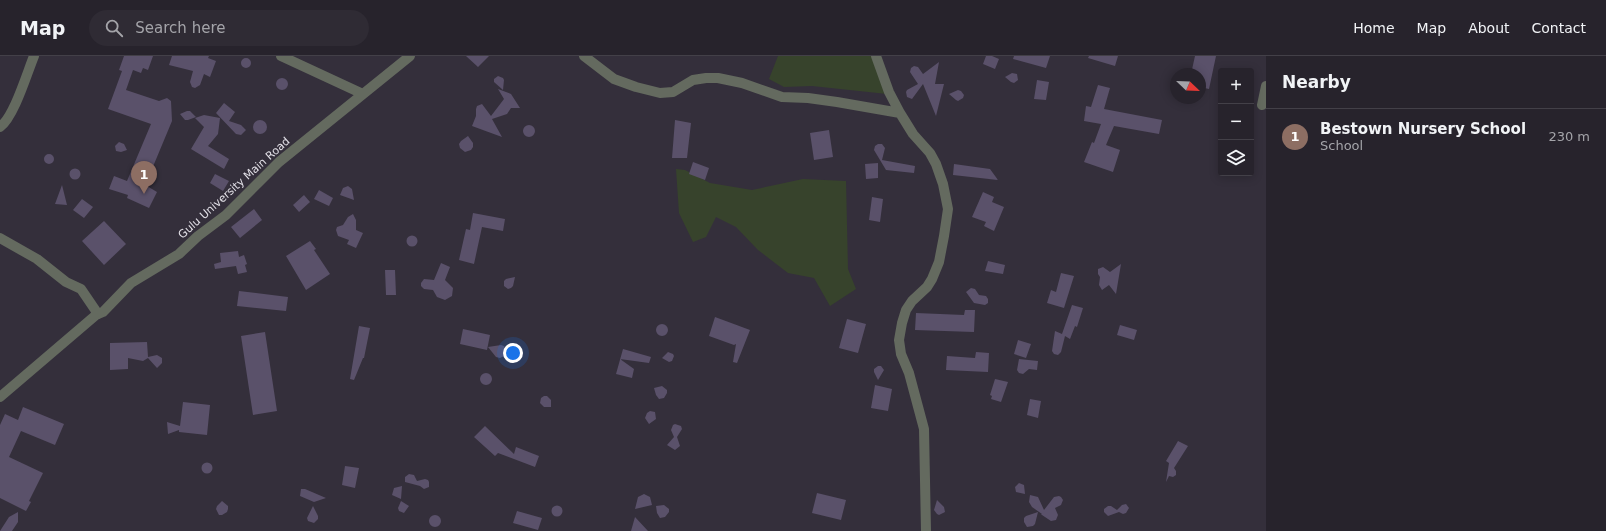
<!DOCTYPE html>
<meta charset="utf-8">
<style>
:root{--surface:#27232c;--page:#2f2b34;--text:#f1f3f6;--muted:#a4a4a9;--line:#434048;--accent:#db2777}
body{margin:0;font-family:"DejaVu Sans",sans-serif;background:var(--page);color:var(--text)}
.controls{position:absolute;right:12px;top:12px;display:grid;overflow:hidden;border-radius:4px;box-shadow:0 2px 10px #0003}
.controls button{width:36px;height:36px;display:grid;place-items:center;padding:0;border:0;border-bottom:1px solid var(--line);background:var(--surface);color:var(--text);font:20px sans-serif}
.compass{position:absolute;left:1170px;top:12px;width:36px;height:36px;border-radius:50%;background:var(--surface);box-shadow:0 2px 10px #0003;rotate:113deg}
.you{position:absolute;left:513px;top:297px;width:14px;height:14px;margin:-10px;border:3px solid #fff;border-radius:50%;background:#1a73e8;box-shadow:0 0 0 6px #1a73e833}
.badge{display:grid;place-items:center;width:26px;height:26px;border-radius:50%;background:var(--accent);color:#fff;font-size:13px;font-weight:700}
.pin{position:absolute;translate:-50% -33px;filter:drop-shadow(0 1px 2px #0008)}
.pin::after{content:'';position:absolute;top:21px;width:14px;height:12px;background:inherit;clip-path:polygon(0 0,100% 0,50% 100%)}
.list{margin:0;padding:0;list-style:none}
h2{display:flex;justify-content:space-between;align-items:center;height:52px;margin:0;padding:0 16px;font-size:17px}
h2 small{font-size:13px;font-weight:400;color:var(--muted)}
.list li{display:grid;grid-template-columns:26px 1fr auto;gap:12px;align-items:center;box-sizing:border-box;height:56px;padding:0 16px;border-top:1px solid var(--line)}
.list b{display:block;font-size:15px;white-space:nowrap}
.list p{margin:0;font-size:13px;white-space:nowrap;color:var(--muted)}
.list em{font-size:13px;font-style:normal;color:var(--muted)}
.icon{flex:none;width:22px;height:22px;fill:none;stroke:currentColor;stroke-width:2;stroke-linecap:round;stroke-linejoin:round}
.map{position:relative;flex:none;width:1266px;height:475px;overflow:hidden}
header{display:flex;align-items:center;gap:24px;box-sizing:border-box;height:56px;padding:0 20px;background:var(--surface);border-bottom:1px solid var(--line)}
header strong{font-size:19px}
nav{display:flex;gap:22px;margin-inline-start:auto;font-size:14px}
.search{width:280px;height:36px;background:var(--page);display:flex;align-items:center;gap:10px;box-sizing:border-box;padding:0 14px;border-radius:22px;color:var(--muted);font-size:15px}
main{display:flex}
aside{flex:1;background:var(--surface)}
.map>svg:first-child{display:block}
.green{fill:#37432c}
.building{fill:#5a516a}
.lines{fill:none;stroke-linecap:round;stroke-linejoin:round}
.minor{stroke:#646a5f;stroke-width:10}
.labels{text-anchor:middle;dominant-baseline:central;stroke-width:3;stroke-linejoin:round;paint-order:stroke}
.street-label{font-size:11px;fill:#e4e2e9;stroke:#342f3b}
</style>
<header>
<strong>Map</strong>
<div class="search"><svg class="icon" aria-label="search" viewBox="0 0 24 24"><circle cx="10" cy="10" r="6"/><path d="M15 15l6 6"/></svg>Search here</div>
<nav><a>Home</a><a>Map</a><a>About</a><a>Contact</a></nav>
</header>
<main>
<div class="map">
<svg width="1266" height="475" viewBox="0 0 1266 475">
<rect width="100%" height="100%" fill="#342f3b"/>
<path class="green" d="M778,0H871L887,38L812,30L784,31L769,23Z
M676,113L685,114L710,127L752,134L803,123L846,125L848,213L856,233L830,250L814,222L788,217L758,194L736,171L716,161L706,181L693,186L679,157Z"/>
<path class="building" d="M124,0H153L148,14L143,12L141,17L133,14L126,34L159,45L167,42L171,45L172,65L147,125L149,126L147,130L157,136L149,152L127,142L128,139L109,133L114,120L127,125L151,68L108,53L122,15L119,14Z
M172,0H209L208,2L216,5L210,21L204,18L200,29L195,32L192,31L190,26L193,15L169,9Z
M466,0H489L478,11Z
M986,0H992L999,3L995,13L983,8Z
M1014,0H1050L1046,12L1013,3Z
M1089,0H1118L1115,10L1088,2Z
M1195,0H1216L1209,33L1200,31V18H1191Z
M241 7a5 5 0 1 1 10 0a5 5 0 1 1-10 0Z
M939,6L935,28H944L936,60L923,28L912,43L907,41L906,36L907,34L918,28L910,16L911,12L914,10L918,11L923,18Z
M1012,17L1017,18L1018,24L1014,27L1011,26L1005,21Z
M498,20L503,22L504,24L503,34L494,26V23Z
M276 28a6 6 0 1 1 12 0a6 6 0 1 1-12 0Z
M1037,24L1049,26L1046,44L1034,43Z
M1098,29L1110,32L1104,53L1162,64L1159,78L1114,70L1106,89L1120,94L1113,116L1084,106L1092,86L1094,87L1101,68L1084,65L1086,50L1091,51Z
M498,33L511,38L520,52H511L507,58L492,63L502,81L472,70L476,60V53L477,50L482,48L491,60L504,43Z
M958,34L961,35L964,39L963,42L958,45L956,44L949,38Z
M224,47L235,56L229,65L241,69L246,74L241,79L236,78L216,57Z
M187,55H190L196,61L188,64H185L180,58Z
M204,59L220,62L218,78L208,90L229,103L224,113L191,93L204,71L195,62Z
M675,64L691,67L687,102H672Z
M253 71a7 7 0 1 1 14 0a7 7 0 1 1-14 0Z
M523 75a6 6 0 1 1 12 0a6 6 0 1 1-12 0Z
M829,74L833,101L814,104L810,77Z
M468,80L473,87V91L471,94L465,96L460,92L459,88L461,85Z
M119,86L124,88L127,94L121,96L116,95L115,90Z
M878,88H882L885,92L882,104L915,110L914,117L886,114L874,94L875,90Z
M44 103a5 5 0 1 1 10 0a5 5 0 1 1-10 0Z
M693,106L709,112L705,124L689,118Z
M878,107V122L866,123L865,108Z
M954,108L990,113L998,124L953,119Z
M69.5 118a5.5 5.5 0 1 1 11 0a5.5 5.5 0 1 1-11 0Z
M215,118L229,125L223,135L210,127Z
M62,129L67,149L55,148Z
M348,130L352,133L354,144L340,139L343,132Z
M319,134L333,142L329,150L314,143Z
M983,136L994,141L992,146L1004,151L994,175L984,170L986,166L972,161Z
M304,139L310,146L299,156L293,149Z
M872,141L883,143L880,166L869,164Z
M82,143L93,151L84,162L73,154Z
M254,153L262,164L240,182L231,171Z
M473,157L505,163L503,175L482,171L474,208L459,204L466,173L470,174Z
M353,158L356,164V174L363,177L356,192L347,188L349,184L338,180L336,174L337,171L343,169L348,161Z
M104,165L126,188L104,209L82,185Z
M406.5 185a5.5 5.5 0 1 1 11 0a5.5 5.5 0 1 1-11 0Z
M310,185L316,193L314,194L330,218L306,234L286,200Z
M238,195L239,201L244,199L247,208L245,209L247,216L238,218L236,210L215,213L214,208L221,206L220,197Z
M988,205L1005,209L1003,218L985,215Z
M441,207L450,211L445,224L453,232L452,240L445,244L437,241L433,234L424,233L421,230V227L424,223L434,224Z
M1121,208L1116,238L1109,229L1102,234L1099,229L1100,221L1098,218V213L1103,211L1110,216Z
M385,214H395L396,239H386Z
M1061,217L1074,220L1064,252L1047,247L1051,234L1056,236Z
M515,221L513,230L511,232L508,233L504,230V225L506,223Z
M971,232L975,233L979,239L986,240L988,243V247L985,249L974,247L966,236Z
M239,235L288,241L286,255L237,250Z
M1072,249L1083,252L1077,271L1075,270L1070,283L1065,280L1061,296L1058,299L1054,298L1052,295L1055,275L1062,278Z
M965,254H975L974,276L915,274L916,257L964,259Z
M715,261L750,274L737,307L733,306L736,288L734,289L709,280Z
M847,263L866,268L858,297L839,292Z
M656 274a6 6 0 1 1 12 0a6 6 0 1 1-12 0Z
M1120,269L1137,274L1134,284L1117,279Z
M359,270L370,272L364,302H363L354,324L350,323Z
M463,273L490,279L487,294L460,288Z
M265,276L277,355L253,359L241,280Z
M1018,284L1031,288L1026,302L1014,298Z
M147,286L148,301L157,299L162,302V307L157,312L148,302L143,305L128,302V313L110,314V287Z
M501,289L504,290L507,296L506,299L500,302L496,301L488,291Z
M623,293L651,301L649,307L620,303L634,313L632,322L616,318Z
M668,296L673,298L674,300L672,305L669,306L662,302Z
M976,296L989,297L988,316L946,314L947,300L975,302Z
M1019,303L1038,305L1037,314L1029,313L1023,318L1019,317L1017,314Z
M878,310H881L884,314L878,324L874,316V313Z
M480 323a6 6 0 1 1 12 0a6 6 0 1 1-12 0Z
M995,323L1008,326L1001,346L991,343L992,340L990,339Z
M875,329L892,333L888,355L871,352Z
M662,330L667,334V337L664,342L659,343L656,339L654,332Z
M544,340H547L551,344V351H544L540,347L541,342Z
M1030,343L1041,345L1038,362L1027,359Z
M183,346L210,349L207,379L179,376V374L168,378L167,366L180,370Z
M23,351L64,368L55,389L21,375L9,401L43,417L29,445L31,446L26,455L0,442V369L5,358L18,364Z
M650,355L655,356L656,363L649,368L645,362L647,357Z
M675,368L681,370L682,373L677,381L680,390L675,394L667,389L674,381L671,374L673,369Z
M485,370L514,398L516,391L539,400L535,411L498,397L495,400L474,381Z
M1178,385L1188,390L1174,412L1176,415V419L1173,421L1169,420L1166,426L1169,407L1166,405Z
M201.5 412a5.5 5.5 0 1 1 11 0a5.5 5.5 0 1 1-11 0Z
M345,410L359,412L355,432L342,429Z
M409,418L414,419L417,425L425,423L428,424L429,426V431L424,433L420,430L405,426V421Z
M1019,427L1024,429L1025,438L1016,436L1015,431Z
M402,430L401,443L392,439L394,432Z
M301,433H305L326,442L314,446L300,440Z
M817,437L846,444L841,464L812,457Z
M644,438L650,441L652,449L635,453L638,441Z
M1030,439L1038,441L1044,454L1054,441L1059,440L1061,441L1063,444L1061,449L1055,452L1058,459L1056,464L1051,465L1042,459H1041L1042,458L1032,451L1029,446Z
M937,444L944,451L945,456L939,459L937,458L934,454Z
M222,445L228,450V453L227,456L222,459H219L216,453L217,450Z
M401,445L409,450L404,457L399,455L398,452Z
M1126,448L1129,452L1126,457L1123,458L1119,456L1108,460L1104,456V453L1108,450H1111L1117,454L1122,449Z
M664,449L669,453V456L665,461L660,462L657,457L656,450Z
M551.5 455a5.5 5.5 0 1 1 11 0a5.5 5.5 0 1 1-11 0Z
M313,450L318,460V463L314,467L308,465L307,462Z
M517,455L542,462L538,474L513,467Z
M18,456V466L12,475H0L9,461Z
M1038,456L1035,468L1033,470L1027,471L1024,466V462L1026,460Z
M429 465a6 6 0 1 1 12 0a6 6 0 1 1-12 0Z
M635,461L648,475H631Z"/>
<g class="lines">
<path class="minor" d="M281,0L363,38
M584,0L614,23L636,31L660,37L673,36L693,24L706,22H718L742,27L782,41L808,42L837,46L900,57L913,78L930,97L936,108L943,128L948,153L944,180L939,206L932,223L927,231L912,245L906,254L902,267L899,284L901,298L909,317L924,373L926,475
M876,0L889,36L900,57
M1262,49L1266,30
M0,71C14,61 27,17 34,0
M0,182L37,203L66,226L81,233L98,258
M0,341L96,259L103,256L131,227L179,198L198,180L226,159L279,106L410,0"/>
</g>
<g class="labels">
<g class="street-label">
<text transform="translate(234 132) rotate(-42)">Gulu University Main Road</text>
</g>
</g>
</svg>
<div class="controls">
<button>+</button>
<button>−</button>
<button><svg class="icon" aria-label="layers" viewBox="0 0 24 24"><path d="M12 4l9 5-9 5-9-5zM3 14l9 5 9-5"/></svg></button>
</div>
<svg class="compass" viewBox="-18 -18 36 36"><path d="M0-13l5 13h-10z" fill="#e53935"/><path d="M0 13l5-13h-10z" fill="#a4a4a9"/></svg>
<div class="you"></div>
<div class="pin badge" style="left:144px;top:138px;background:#8d6e63">1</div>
</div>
<aside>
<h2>Nearby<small></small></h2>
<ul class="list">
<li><span class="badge" style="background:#8d6e63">1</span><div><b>Bestown Nursery School</b><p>School</p></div><em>230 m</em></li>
</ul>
</aside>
</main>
